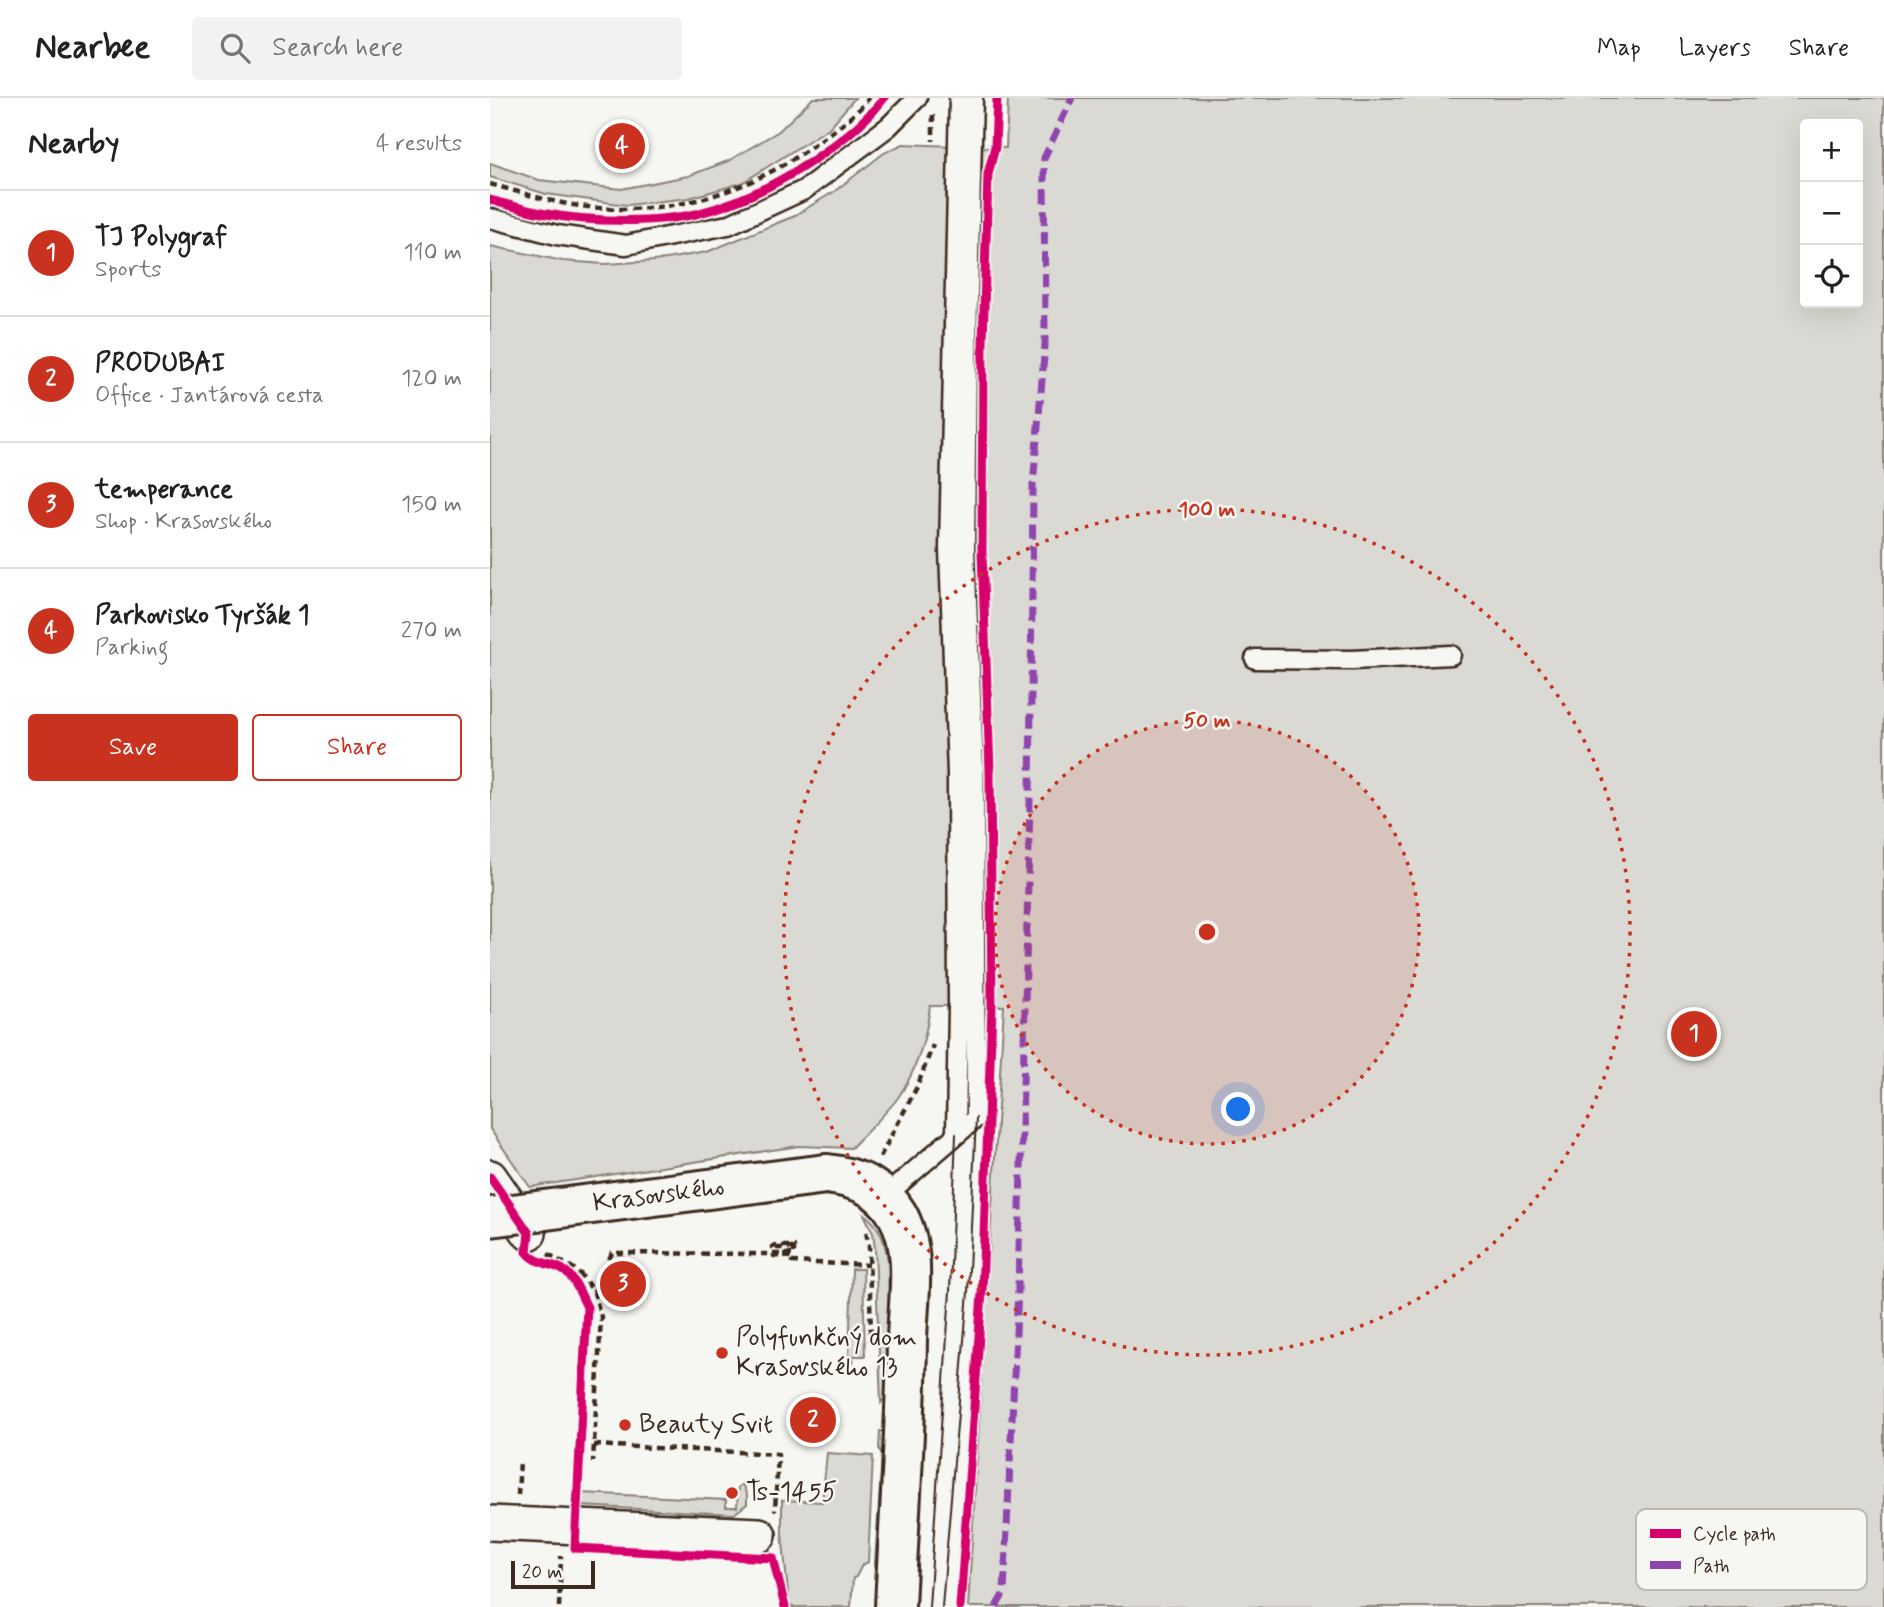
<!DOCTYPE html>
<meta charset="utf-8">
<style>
:root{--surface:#fff;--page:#f2f2f2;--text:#222;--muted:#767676;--line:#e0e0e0;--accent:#c8321e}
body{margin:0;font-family:Mynerve,sans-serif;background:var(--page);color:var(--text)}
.controls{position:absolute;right:21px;top:21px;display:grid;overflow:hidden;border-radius:7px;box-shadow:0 7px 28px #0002}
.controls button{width:63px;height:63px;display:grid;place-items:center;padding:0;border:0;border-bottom:2px solid var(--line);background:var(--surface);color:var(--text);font:35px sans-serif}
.scale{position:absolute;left:21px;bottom:18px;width:84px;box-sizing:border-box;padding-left:7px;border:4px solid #3b2a1e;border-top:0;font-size:19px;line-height:24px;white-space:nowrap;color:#3b2a1e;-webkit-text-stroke:5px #f6f6f2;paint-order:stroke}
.you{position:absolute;left:749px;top:1012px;width:24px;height:24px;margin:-18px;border:5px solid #fff;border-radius:50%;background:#1a73e8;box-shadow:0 0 0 10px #1a73e833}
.badge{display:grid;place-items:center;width:46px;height:46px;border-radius:50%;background:var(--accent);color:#fff;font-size:23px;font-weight:700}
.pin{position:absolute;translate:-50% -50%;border:4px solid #fff;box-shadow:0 2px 7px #0006}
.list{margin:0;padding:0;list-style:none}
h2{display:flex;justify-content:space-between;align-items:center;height:91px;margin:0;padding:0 28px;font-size:30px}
h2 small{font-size:23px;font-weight:400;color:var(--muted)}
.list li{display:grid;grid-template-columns:46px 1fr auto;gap:21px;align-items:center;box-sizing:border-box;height:126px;padding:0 28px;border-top:2px solid var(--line)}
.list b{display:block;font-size:26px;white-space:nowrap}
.list p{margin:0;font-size:23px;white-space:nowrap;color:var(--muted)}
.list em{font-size:23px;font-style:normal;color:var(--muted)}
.actions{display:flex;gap:14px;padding:21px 28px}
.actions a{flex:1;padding:16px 0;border:2px solid var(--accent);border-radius:7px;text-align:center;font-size:24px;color:var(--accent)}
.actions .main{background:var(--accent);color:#fff}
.icon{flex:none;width:38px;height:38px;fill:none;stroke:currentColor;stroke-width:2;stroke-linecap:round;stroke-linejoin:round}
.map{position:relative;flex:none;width:1394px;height:1509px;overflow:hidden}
header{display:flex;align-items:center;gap:42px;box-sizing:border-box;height:98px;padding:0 35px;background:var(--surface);border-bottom:2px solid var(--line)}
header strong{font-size:33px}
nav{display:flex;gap:38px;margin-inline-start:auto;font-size:24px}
.search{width:490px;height:63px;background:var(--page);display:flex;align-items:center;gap:18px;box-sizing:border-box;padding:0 24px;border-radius:7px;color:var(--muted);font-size:26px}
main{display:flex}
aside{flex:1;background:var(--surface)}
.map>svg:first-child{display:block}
.green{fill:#dad9d3;stroke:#8a8278;stroke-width:2;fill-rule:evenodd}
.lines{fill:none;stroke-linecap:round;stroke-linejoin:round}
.service-casing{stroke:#3b2a1e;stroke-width:23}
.minor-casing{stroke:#3b2a1e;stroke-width:38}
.tertiary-casing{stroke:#3b2a1e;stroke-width:44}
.path{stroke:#3b2a1e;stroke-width:4.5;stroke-dasharray:7 5;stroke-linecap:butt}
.service{stroke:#f6f6f2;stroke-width:18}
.minor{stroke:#f6f6f2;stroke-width:33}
.tertiary{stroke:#f6f6f2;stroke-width:38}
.tram{stroke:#3b2a1e;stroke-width:2}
.tertiary-bridge-casing{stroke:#3b2a1e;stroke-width:44;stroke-linecap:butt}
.tertiary-bridge{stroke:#f6f6f2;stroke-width:38}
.quiet{stroke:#8e44ad;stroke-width:7;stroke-dasharray:14 7;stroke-linecap:butt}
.cycleway-casing{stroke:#f6f6f2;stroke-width:13}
.cycleway{stroke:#d6006c;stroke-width:9}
.ring{fill:none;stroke:#c8321e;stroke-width:3.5;stroke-dasharray:3.5 7}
.poi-dot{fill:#c8321e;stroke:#f6f6f2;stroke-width:2.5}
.labels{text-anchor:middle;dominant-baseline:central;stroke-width:5;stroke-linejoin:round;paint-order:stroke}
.street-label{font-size:26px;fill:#3b2a1e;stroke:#f6f6f2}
.poi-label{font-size:26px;fill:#3b2a1e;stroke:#f6f6f2;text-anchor:start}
.key{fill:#f6f6f2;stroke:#beb9b2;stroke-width:2}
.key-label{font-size:19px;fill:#3b2a1e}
.centre{fill:#c8321e;stroke:#f6f6f2;stroke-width:3.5}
.ring-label{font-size:21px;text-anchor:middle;font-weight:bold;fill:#c8321e;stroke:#f6f6f2;stroke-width:5;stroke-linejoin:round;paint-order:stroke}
</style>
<header>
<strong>Nearbee</strong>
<div class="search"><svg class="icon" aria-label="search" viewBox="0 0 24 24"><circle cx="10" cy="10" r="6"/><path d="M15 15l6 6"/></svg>Search here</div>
<nav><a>Map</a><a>Layers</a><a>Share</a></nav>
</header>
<main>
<aside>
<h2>Nearby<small>4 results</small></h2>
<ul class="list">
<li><span class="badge">1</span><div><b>TJ Polygraf</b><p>Sports</p></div><em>110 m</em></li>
<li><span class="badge">2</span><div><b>PRODUBAI</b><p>Office · Jantárová cesta</p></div><em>120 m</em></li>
<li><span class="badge">3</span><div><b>temperance</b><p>Shop · Krasovského</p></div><em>150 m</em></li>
<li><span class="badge">4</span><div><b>Parkovisko Tyršák 1</b><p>Parking</p></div><em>270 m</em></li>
</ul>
<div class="actions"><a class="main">Save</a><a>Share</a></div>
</aside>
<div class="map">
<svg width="1394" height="1509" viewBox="0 0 1394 1509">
<rect width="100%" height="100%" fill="#f6f6f2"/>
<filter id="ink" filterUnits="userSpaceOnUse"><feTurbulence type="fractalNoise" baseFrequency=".0143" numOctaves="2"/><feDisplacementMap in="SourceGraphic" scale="14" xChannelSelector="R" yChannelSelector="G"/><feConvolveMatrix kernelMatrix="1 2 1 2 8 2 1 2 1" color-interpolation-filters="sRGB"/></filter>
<g filter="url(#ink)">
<path class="green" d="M323,0H365L339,30L252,85L199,100L137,107L56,96L0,79V65L49,82L131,91L198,78L238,63L289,33Z
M518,0H1394V1509H478L514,908H440C436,941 427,973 407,1001C394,1018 376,1034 361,1050L309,1048L40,1089L0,1031V148L73,163L115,166L164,163L217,154L302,119L345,93L394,55L413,46L516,50ZM1315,26H1368V205H1315Z
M374,1116C391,1128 395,1144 398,1163L401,1292L391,1305L385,1150L383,1135Z
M362,1171H373L375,1258H359Z
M390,1333L396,1334L392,1480H384L392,1358L389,1350Z
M337,1355L383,1358L378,1464L372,1467L366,1479L363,1480L361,1509H302L299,1505L292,1434V1402L332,1404Z
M252,1386L257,1397V1406L244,1416L91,1408L92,1395L236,1402V1409H247L248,1389Z"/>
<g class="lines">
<defs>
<path id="service" d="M0,120L67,137L136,147L238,127L314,92L398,29L427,0
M765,561L862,562L961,557
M466,1036L468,908L467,676L459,451L469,0
M394,1099L486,1020L484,673L475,452L477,241L483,0"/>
<path id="minor" d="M0,1079L39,1135
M0,1425L269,1437"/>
<path id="tertiary" d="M336,1076C366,1079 391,1089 407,1116C428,1152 418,1202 417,1242C416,1331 409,1420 405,1509"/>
</defs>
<use href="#service" class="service-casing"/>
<use href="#minor" class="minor-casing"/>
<use href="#tertiary" class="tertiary-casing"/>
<path class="path" d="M443,17V43
M0,86C33,95 66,106 99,109C180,118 257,95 322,48C342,34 364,19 379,0
M390,1059L427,989L443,947
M376,1134L379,1148L381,1244
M58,1156L88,1173L104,1194L111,1219L103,1364
M104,1194L122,1155L271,1156C282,1156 292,1156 303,1156V1150H285V1157H304V1148H283L284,1158L302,1159V1164L379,1167
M359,1262L364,1263
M104,1347L288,1356L285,1413
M28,1397L30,1362
M69,1509L71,1458"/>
<use href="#service" class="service"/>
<use href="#minor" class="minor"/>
<use href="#tertiary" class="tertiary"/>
<path class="tram" d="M439,1509L460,1193L466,1036
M452,1509L478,1194L486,1020"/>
<defs>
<g id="tertiary-bridge">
<path id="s1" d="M0,1119L336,1076"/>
</g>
</defs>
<use href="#tertiary-bridge" class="tertiary-bridge-casing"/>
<use href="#tertiary-bridge" class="tertiary-bridge"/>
<path class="quiet" d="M506,1509L514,1495L528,1192L540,703L543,387L555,247L554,60L582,0"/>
<defs>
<path id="cycleway" d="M0,102C19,107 38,113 57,116C98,124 165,125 206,116C247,106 287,86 322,63C348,45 374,26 394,0
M0,1079L39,1135L37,1154C46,1165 54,1164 67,1169C84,1175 89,1194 97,1209L85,1450L283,1460L295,1509
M470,1509L492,1195L502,908L500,673L492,453L493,245L498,76L505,49L507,0"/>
</defs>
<use href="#cycleway" class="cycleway-casing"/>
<use href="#cycleway" class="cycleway"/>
</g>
</g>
<circle cx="717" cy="834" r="212" fill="#c8321e" fill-opacity=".12"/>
<g class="ring">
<circle cx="717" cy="834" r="212"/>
<circle cx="717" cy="834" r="423"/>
</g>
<g class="poi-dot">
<circle cx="232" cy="1255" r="7"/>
<circle cx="135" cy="1327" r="7"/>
<circle cx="242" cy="1395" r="7"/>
</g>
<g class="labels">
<g class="street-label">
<text stroke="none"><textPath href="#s1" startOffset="170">Krasovského</textPath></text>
</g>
<g class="poi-label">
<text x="246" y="1240">Polyfunkčný dom<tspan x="246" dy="30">Krasovského 13</tspan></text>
<text x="149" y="1327">Beauty Svit</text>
<text x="256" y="1395">Ts-1455</text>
</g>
</g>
<rect x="1146" y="1411" width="231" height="81" rx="10" class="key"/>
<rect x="1160" y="1431" width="31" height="9" fill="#d6006c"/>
<rect x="1160" y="1463" width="31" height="8" fill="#8e44ad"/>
<g class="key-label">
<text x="1203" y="1442">Cycle path</text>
<text x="1203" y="1474">Path</text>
</g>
<circle cx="717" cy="834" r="10" class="centre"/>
<g class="ring-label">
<text x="717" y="418">100 m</text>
<text x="717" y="629">50 m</text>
</g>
</svg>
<div class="controls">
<button>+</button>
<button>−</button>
<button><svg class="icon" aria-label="locate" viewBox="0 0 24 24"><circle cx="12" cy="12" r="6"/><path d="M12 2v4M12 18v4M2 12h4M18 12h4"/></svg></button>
</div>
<div class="scale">20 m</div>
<div class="you"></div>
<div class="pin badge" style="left:1204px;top:936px">1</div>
<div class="pin badge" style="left:323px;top:1322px">2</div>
<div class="pin badge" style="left:133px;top:1186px">3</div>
<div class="pin badge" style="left:132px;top:48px">4</div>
</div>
</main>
